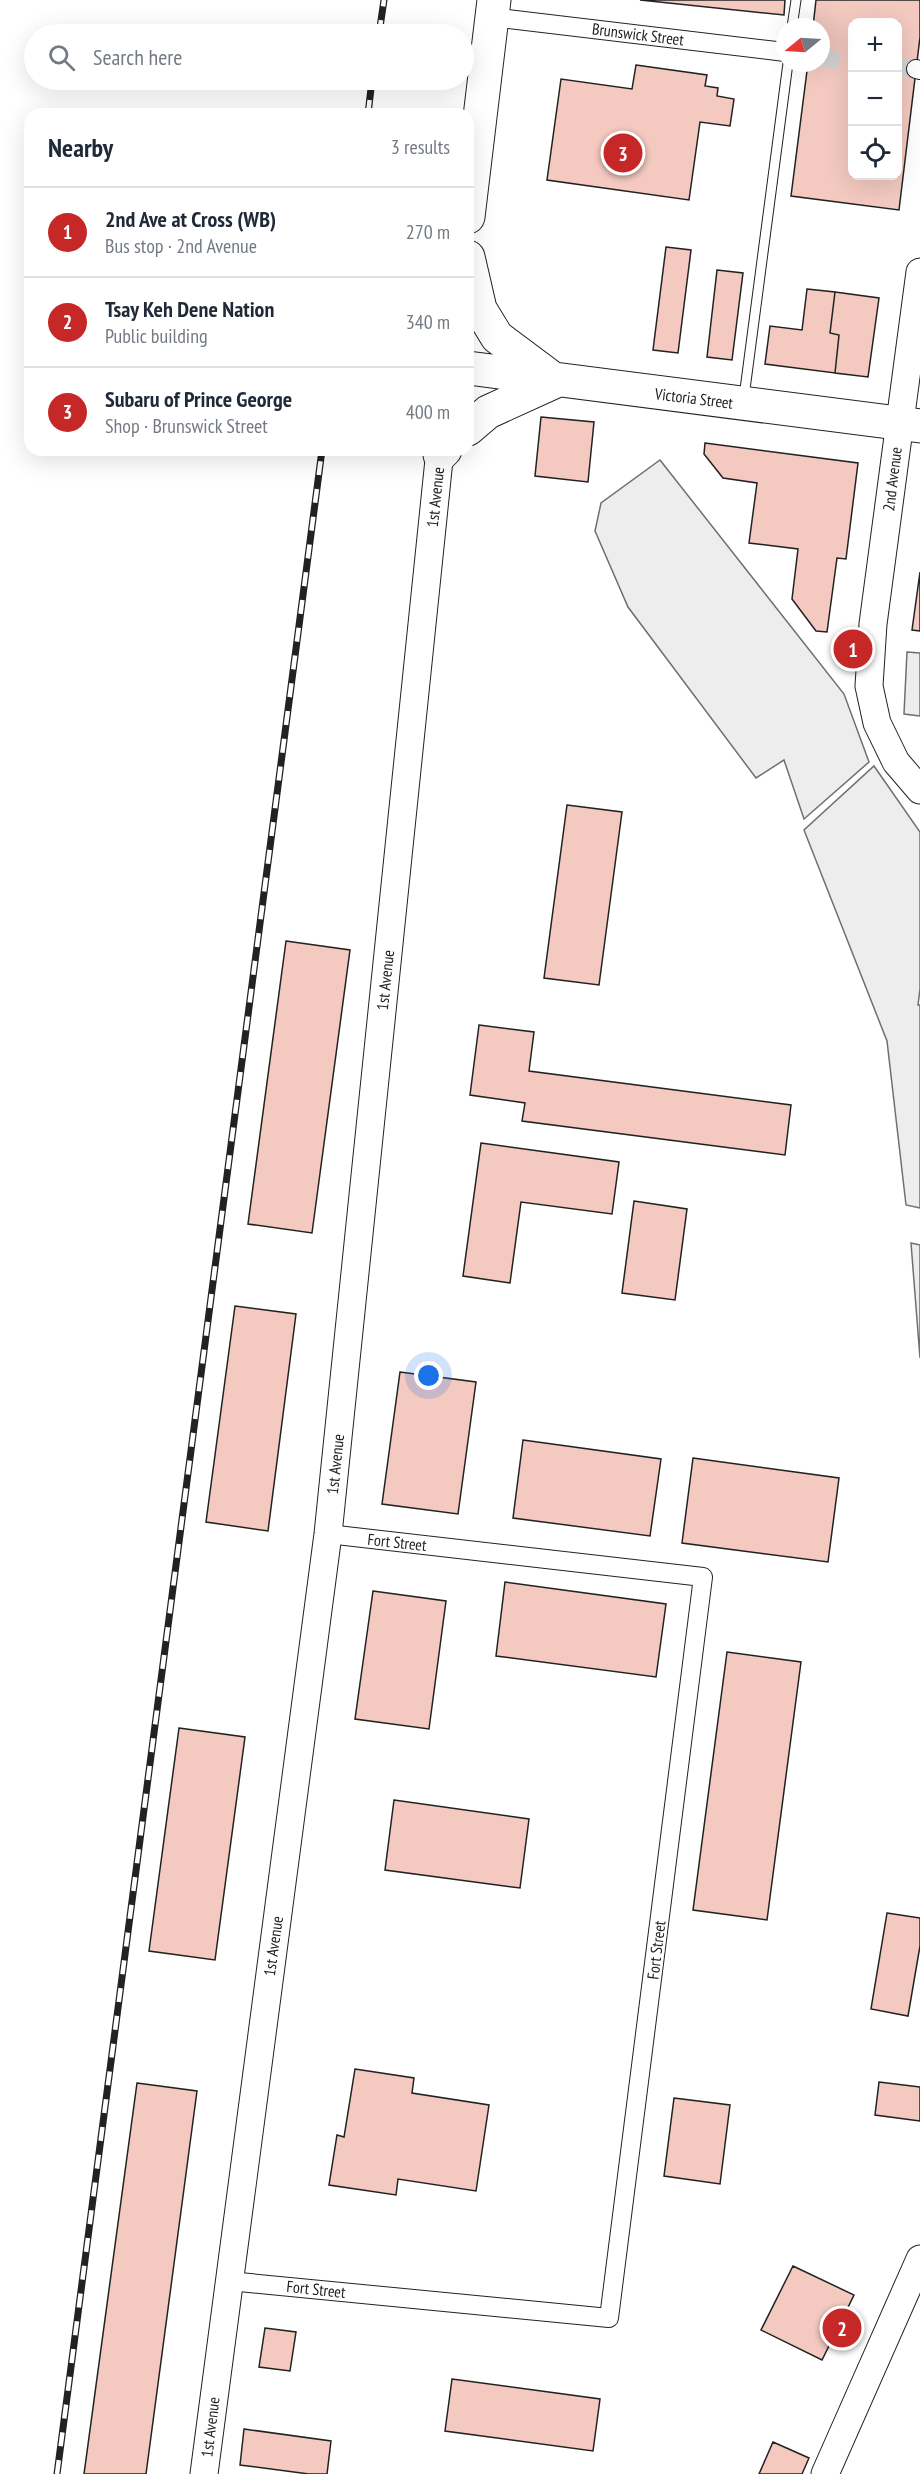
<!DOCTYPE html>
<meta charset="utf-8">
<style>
:root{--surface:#fff;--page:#f2f2f3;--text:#1f2937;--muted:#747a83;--line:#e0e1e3;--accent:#c62828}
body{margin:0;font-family:"PT Sans Narrow",sans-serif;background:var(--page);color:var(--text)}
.controls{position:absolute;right:18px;top:18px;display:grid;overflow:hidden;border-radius:12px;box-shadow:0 6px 24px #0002}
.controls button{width:54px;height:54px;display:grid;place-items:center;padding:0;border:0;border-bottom:2px solid var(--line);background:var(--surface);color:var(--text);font:30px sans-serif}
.compass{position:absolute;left:776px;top:18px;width:54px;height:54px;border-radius:50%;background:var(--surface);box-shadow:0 6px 24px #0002;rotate:252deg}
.you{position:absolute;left:429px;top:1376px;width:21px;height:21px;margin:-15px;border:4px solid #fff;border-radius:50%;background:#1a73e8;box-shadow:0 0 0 9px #1a73e833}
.badge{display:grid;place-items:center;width:39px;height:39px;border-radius:50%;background:var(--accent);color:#fff;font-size:20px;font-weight:700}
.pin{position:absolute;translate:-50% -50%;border:3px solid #fff;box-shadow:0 2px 6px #0006}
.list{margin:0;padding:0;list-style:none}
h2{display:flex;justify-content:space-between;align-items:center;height:78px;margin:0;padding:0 24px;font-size:26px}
h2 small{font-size:20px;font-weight:400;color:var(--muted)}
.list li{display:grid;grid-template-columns:39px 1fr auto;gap:18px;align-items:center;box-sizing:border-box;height:90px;padding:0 24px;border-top:2px solid var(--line)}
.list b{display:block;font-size:22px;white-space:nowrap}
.list p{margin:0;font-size:20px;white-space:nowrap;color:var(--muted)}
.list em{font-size:20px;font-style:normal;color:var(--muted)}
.icon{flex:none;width:33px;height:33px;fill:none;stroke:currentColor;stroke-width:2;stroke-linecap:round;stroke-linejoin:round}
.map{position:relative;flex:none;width:920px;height:2474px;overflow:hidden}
.search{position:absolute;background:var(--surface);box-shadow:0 6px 24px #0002;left:24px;top:24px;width:450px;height:66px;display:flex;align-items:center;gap:15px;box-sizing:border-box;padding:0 21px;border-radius:33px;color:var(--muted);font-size:22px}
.panel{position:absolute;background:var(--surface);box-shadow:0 6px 24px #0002;left:24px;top:108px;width:450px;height:348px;border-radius:18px}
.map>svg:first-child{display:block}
.parking{fill:#ededed;stroke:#6f6f6f;stroke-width:1.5}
.building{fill:#f3c9c0;stroke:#222;stroke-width:1.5;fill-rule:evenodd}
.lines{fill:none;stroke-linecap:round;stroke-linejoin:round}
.street-tunnel{stroke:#d3d3d3;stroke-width:18;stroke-dasharray:18 9;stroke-linecap:butt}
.lane-casing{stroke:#222;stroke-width:11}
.street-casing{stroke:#222;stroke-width:20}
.secondary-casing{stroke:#222;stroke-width:29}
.highway-casing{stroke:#222;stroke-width:35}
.lane{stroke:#fff;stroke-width:9}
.street{stroke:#fff;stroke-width:18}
.secondary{stroke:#fff;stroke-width:27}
.highway{stroke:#fff;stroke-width:33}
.rail-casing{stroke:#222;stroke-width:7}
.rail{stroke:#fff;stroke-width:4.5;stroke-dasharray:14;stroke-linecap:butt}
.labels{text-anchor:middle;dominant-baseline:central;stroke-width:4.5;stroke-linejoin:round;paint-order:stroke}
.street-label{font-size:16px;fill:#222;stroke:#fff}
</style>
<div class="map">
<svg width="920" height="2474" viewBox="0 0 920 2474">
<rect width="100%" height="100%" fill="#fff"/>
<path class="parking" d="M660,460L844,694L869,762L804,819L784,760L756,778L628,607L595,531L601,503Z
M907,652L920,653V716L904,714Z
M874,766L920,832V989L918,1005H920V1208L906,1205L887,1041L804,830Z
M911,1243L920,1245V1358Z"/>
<path class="building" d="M640,0H785L784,15Z
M816,0H920V37L899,210L791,196L808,63H821V27H813ZM852,22H898V176H852Z
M636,65L707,75L705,86L718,88L717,96L734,99L730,126L700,122L689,200L547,180L561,79L632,89Z
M666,247L691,250L678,353L653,350Z
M717,270L743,273L732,360L707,357Z
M807,289L835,292L830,333L839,335L835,373L765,364L770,326L802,330Z
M835,292L879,298L868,377L835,373L839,335L830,333Z
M541,417L594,422L588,482L535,476Z
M705,443L858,463L846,559L837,558L827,632L816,631L792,599L798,549L749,543L757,483L723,478L704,454Z
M920,572V631L912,630Z
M567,805L622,812L599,985L544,978Z
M286,941L350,950L312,1233L248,1224Z
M479,1025L534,1032L529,1071L791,1105L785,1155L522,1121L525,1103L470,1095Z
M481,1143L619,1162L612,1214L521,1202L510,1283L463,1276Z
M634,1201L687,1209L675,1300L622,1293Z
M235,1306L296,1314L268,1531L206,1522Z
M400,1372L476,1382L458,1514L382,1504Z
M523,1440L661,1459L650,1536L513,1518Z
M693,1458L839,1478L828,1562L682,1543Z
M505,1582L666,1604L656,1677L496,1656Z
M373,1591L446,1601L429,1729L355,1719Z
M727,1652L801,1662L767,1920L693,1910Z
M179,1728L245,1737L215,1960L149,1951Z
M394,1800L529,1819L520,1888L385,1870Z
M887,1913L920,1918V1946L908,2016L871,2009Z
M355,2069L414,2078L412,2093L489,2105L476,2191L398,2179L396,2195L329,2185L337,2135L344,2137Z
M879,2082L920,2087V2121L875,2115Z
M137,2083L197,2091L146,2474H84Z
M674,2098L730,2105L720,2184L664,2176Z
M793,2266L854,2295L822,2360L761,2330Z
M265,2328L296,2332L290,2371L259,2367Z
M452,2379L600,2399L593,2451L445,2431Z
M244,2429L331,2441L327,2474H309L240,2465Z
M773,2442L809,2458L802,2474H759Z"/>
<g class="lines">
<path class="street-tunnel" d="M821,58L852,62
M898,67L916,69"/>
<defs>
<path id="lane" d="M792,27L796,0
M744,397L788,63"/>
<path id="street" d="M491,17L785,52
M916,69L920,70
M229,2281L609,2318L703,1577L328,1534"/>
<path id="secondary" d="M920,272L873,624L869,686L877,723L896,762L920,790
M204,2474L328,1534L440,450
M825,2474L920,2259"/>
<path id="highway" d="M468,217L494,0
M468,257L480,309L497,337L552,378
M468,368L920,426
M468,429L488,412L556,381
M440,455L445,450"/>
</defs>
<use href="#lane" class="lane-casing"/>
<use href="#street" class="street-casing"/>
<use href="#secondary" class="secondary-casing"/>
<use href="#highway" class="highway-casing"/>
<use href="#lane" class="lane"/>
<use href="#street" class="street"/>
<use href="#secondary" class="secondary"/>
<use href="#highway" class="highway"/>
<defs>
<path id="rail" d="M379,34L384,0
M368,114L372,80
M57,2474L322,450"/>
</defs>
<use href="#rail" class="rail-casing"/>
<use href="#rail" class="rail"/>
</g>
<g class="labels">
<g class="street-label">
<text transform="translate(638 34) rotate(7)">Brunswick Street</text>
<text transform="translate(694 398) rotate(7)">Victoria Street</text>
<text transform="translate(892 479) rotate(-83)">2nd Avenue</text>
<text transform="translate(435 497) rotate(-84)">1st Avenue</text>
<text transform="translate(385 980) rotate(-84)">1st Avenue</text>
<text transform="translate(335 1464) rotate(-84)">1st Avenue</text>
<text transform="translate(397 1542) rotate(6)">Fort Street</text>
<text transform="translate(273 1946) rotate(-82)">1st Avenue</text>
<text transform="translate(656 1950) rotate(-83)">Fort Street</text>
<text transform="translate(316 2289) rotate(6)">Fort Street</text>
<text transform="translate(210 2427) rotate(-83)">1st Avenue</text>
</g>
</g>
</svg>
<div class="controls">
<button>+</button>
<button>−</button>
<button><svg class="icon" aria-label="locate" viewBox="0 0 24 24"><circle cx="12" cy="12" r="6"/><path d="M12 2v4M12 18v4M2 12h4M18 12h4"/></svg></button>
</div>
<svg class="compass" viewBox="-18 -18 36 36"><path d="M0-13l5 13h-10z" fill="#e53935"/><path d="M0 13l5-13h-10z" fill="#747a83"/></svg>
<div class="you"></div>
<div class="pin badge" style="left:853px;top:649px">1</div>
<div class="pin badge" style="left:842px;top:2328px">2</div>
<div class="pin badge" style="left:623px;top:153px">3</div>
<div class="search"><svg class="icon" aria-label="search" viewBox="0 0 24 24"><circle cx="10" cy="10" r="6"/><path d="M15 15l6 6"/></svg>Search here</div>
<section class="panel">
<h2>Nearby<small>3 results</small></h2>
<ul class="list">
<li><span class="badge">1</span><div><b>2nd Ave at Cross (WB)</b><p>Bus stop · 2nd Avenue</p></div><em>270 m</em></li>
<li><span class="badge">2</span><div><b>Tsay Keh Dene Nation</b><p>Public building</p></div><em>340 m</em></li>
<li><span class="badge">3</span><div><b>Subaru of Prince George</b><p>Shop · Brunswick Street</p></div><em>400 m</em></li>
</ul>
</section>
</div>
